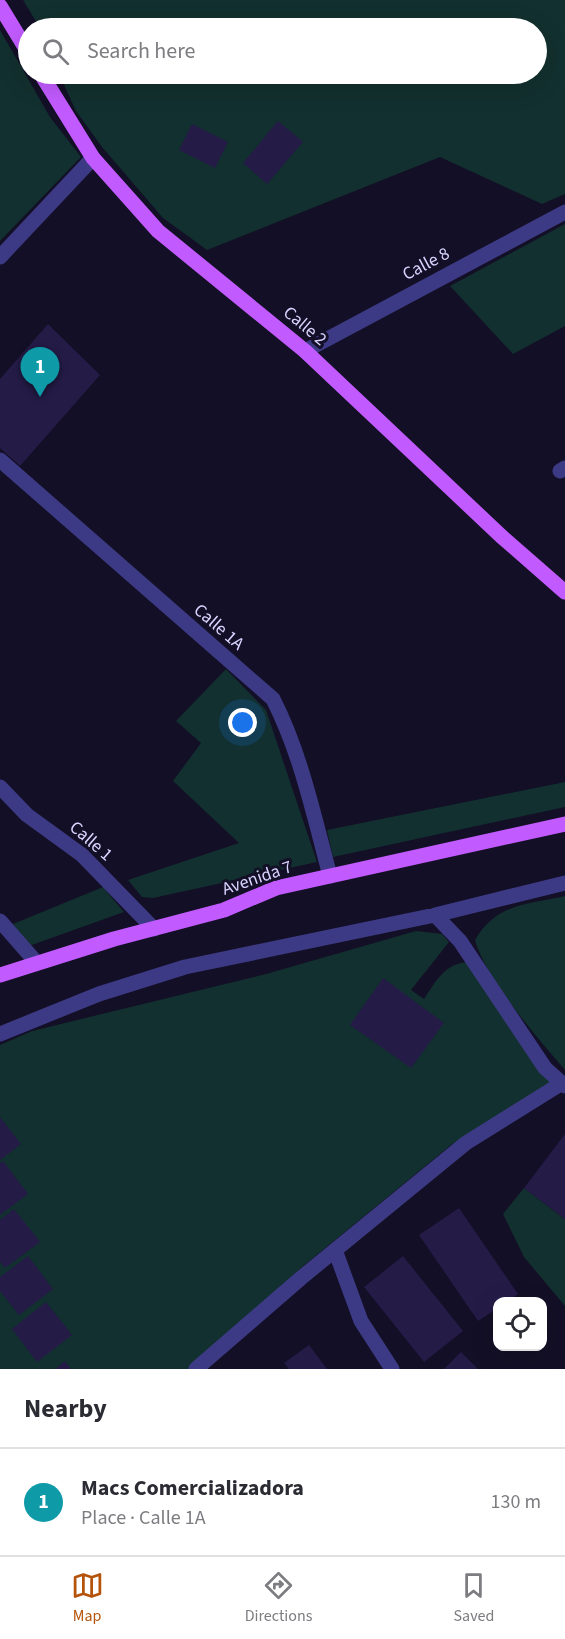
<!DOCTYPE html>
<meta charset="utf-8">
<style>
:root{--surface:#fff;--page:#f7f7f7;--text:#2b2b33;--muted:#7c7c81;--line:#e1e1e2;--accent:#b45309}
body{margin:0;font-family:"Source Sans 3",sans-serif;background:var(--page);color:var(--text)}
.controls{position:absolute;right:18px;bottom:18px;display:grid;overflow:hidden;border-radius:12px;box-shadow:0 6px 24px #0002}
.controls button{width:54px;height:54px;display:grid;place-items:center;padding:0;border:0;border-bottom:2px solid var(--line);background:var(--surface);color:var(--text);font:30px sans-serif}
.you{position:absolute;left:243px;top:723px;width:21px;height:21px;margin:-15px;border:4px solid #fff;border-radius:50%;background:#1a73e8;box-shadow:0 0 0 9px #1a73e833}
.badge{display:grid;place-items:center;width:39px;height:39px;border-radius:50%;background:var(--accent);color:#fff;font-size:20px;font-weight:700}
.pin{position:absolute;translate:-50% -50px;filter:drop-shadow(0 2px 3px #0008)}
.pin::after{content:'';position:absolute;top:32px;width:21px;height:18px;background:inherit;clip-path:polygon(0 0,100% 0,50% 100%)}
.list{margin:0;padding:0;list-style:none}
h2{display:flex;justify-content:space-between;align-items:center;height:78px;margin:0;padding:0 24px;font-size:26px}
h2 small{font-size:20px;font-weight:400;color:var(--muted)}
.list li{display:grid;grid-template-columns:39px 1fr auto;gap:18px;align-items:center;box-sizing:border-box;height:108px;padding:0 24px;border-top:2px solid var(--line)}
.list b{display:block;font-size:22px;white-space:nowrap}
.list p{margin:0;font-size:20px;white-space:nowrap;color:var(--muted)}
.list em{font-size:20px;font-style:normal;color:var(--muted)}
.icon{flex:none;width:33px;height:33px;fill:none;stroke:currentColor;stroke-width:2;stroke-linecap:round;stroke-linejoin:round}
.map{position:relative;flex:none;width:565px;height:1369px;overflow:hidden}
.search{position:absolute;background:var(--surface);box-shadow:0 6px 24px #0002;left:18px;right:18px;top:18px;height:66px;display:flex;align-items:center;gap:15px;box-sizing:border-box;padding:0 21px;border-radius:33px;color:var(--muted);font-size:22px}
.sheet{height:186px;background:var(--surface)}
nav{display:flex;justify-content:space-around;align-items:center;box-sizing:border-box;height:84px;border-top:2px solid var(--line);background:var(--surface);font-size:16px;color:var(--muted)}
nav a{display:grid;justify-items:center;gap:3px}
nav .on{color:var(--accent)}
.map>svg:first-child{display:block}
.green{fill:#12302f}
.building{fill:#241b47}
.lines{fill:none;stroke-linecap:round;stroke-linejoin:round}
.minor{stroke:#3d3a85;stroke-width:15}
.major{stroke:#c25bff;stroke-width:15}
.labels{text-anchor:middle;dominant-baseline:central;stroke-width:6;stroke-linejoin:round;paint-order:stroke}
.street-label{font-size:18px;fill:#d9d4ff;stroke:#130f26}
</style>
<div class="map">
<svg width="565" height="1369" viewBox="0 0 565 1369">
<rect width="100%" height="100%" fill="#130f26"/>
<path class="green" d="M23,0H565V194L542,204L440,157L207,250L163,218L102,147L76,111L59,74H536V28H40Z
M0,30L50,117L81,157L0,241Z
M565,224V326L513,354L450,286Z
M226,669L266,710L317,862L153,898L142,897L128,880L239,843L173,781L201,743L176,721Z
M565,782V807L333,857L327,830Z
M103,887L124,912L29,946L13,924Z
M565,896V1070C537,1037 486,980 475,940C497,903 526,905 565,896Z
M416,931L442,934L449,942L411,990L424,999C436,981 444,965 466,962L552,1083L451,1145L302,1267L189,1369H0V1045L32,1031L266,974Z
M524,1188L565,1219V1306L524,1257L503,1214Z"/>
<path class="building" d="M278,121L303,142L267,184L243,163Z
M192,124L228,142L215,168L179,150Z
M48,324L100,375L20,466L0,448V379Z
M383,978L444,1023L411,1068L350,1025Z
M0,1117L21,1144L0,1160Z
M565,1134V1219L524,1188Z
M3,1161L28,1194L0,1215V1163Z
M459,1208L518,1294L508,1302H498V1308L478,1321L419,1235Z
M14,1209L40,1242L5,1268L0,1262V1220Z
M28,1256L53,1289L19,1315L0,1291V1277Z
M403,1256L463,1331L424,1362L364,1287Z
M46,1302L72,1335L37,1362L12,1329Z
M309,1345L327,1369H289L284,1363Z
M461,1352L478,1369H444Z
M65,1361L71,1369H55Z"/>
<g class="lines">
<path class="minor" d="M0,257L93,158
M305,351L565,212
M0,460L273,699C301,754 314,816 330,876
M560,471L565,468
M0,787L27,815L82,855L154,929
M435,915L460,941L545,1068L565,1086
M0,921L36,962
M0,1034L99,994L185,967L435,915L565,883
M335,1250L361,1321L392,1369
M196,1369L301,1278L466,1143L562,1083"/>
<path class="major" d="M0,6L28,52
M41,74L93,158L158,231L305,351L501,536L565,592
M0,975L114,939L224,910L276,888L565,824"/>
</g>
<g class="labels">
<g class="street-label">
<text transform="translate(426 264) rotate(-28)">Calle 8</text>
<text transform="translate(305 326) rotate(40)">Calle 2</text>
<text transform="translate(219 627) rotate(41)">Calle 1A</text>
<text transform="translate(91 841) rotate(41)">Calle 1</text>
<text transform="translate(257 878) rotate(-19)">Avenida 7</text>
</g>
</g>
</svg>
<div class="controls">
<button><svg class="icon" aria-label="locate" viewBox="0 0 24 24"><circle cx="12" cy="12" r="6"/><path d="M12 2v4M12 18v4M2 12h4M18 12h4"/></svg></button>
</div>
<div class="you"></div>
<div class="pin badge" style="left:40px;top:397px;background:#0f9aa8">1</div>
<div class="search"><svg class="icon" aria-label="search" viewBox="0 0 24 24"><circle cx="10" cy="10" r="6"/><path d="M15 15l6 6"/></svg>Search here</div>
</div>
<section class="sheet">
<h2>Nearby<small></small></h2>
<ul class="list">
<li><span class="badge" style="background:#0f9aa8">1</span><div><b>Macs Comercializadora</b><p>Place · Calle 1A</p></div><em>130 m</em></li>
</ul>
</section>
<nav>
<a class="on"><svg class="icon" aria-label="map" viewBox="0 0 24 24"><path d="M3 6l6-2 6 2 6-2v14l-6 2-6-2-6 2zM9 4v14M15 6v14"/></svg>Map</a>
<a><svg class="icon" aria-label="directions" viewBox="0 0 24 24"><path d="M12 3l9 9-9 9-9-9zM9 14v-3h6M13 9l2 2-2 2"/></svg>Directions</a>
<a><svg class="icon" aria-label="saved" viewBox="0 0 24 24"><path d="M7 4h10v16l-5-4-5 4z"/></svg>Saved</a>
</nav>
